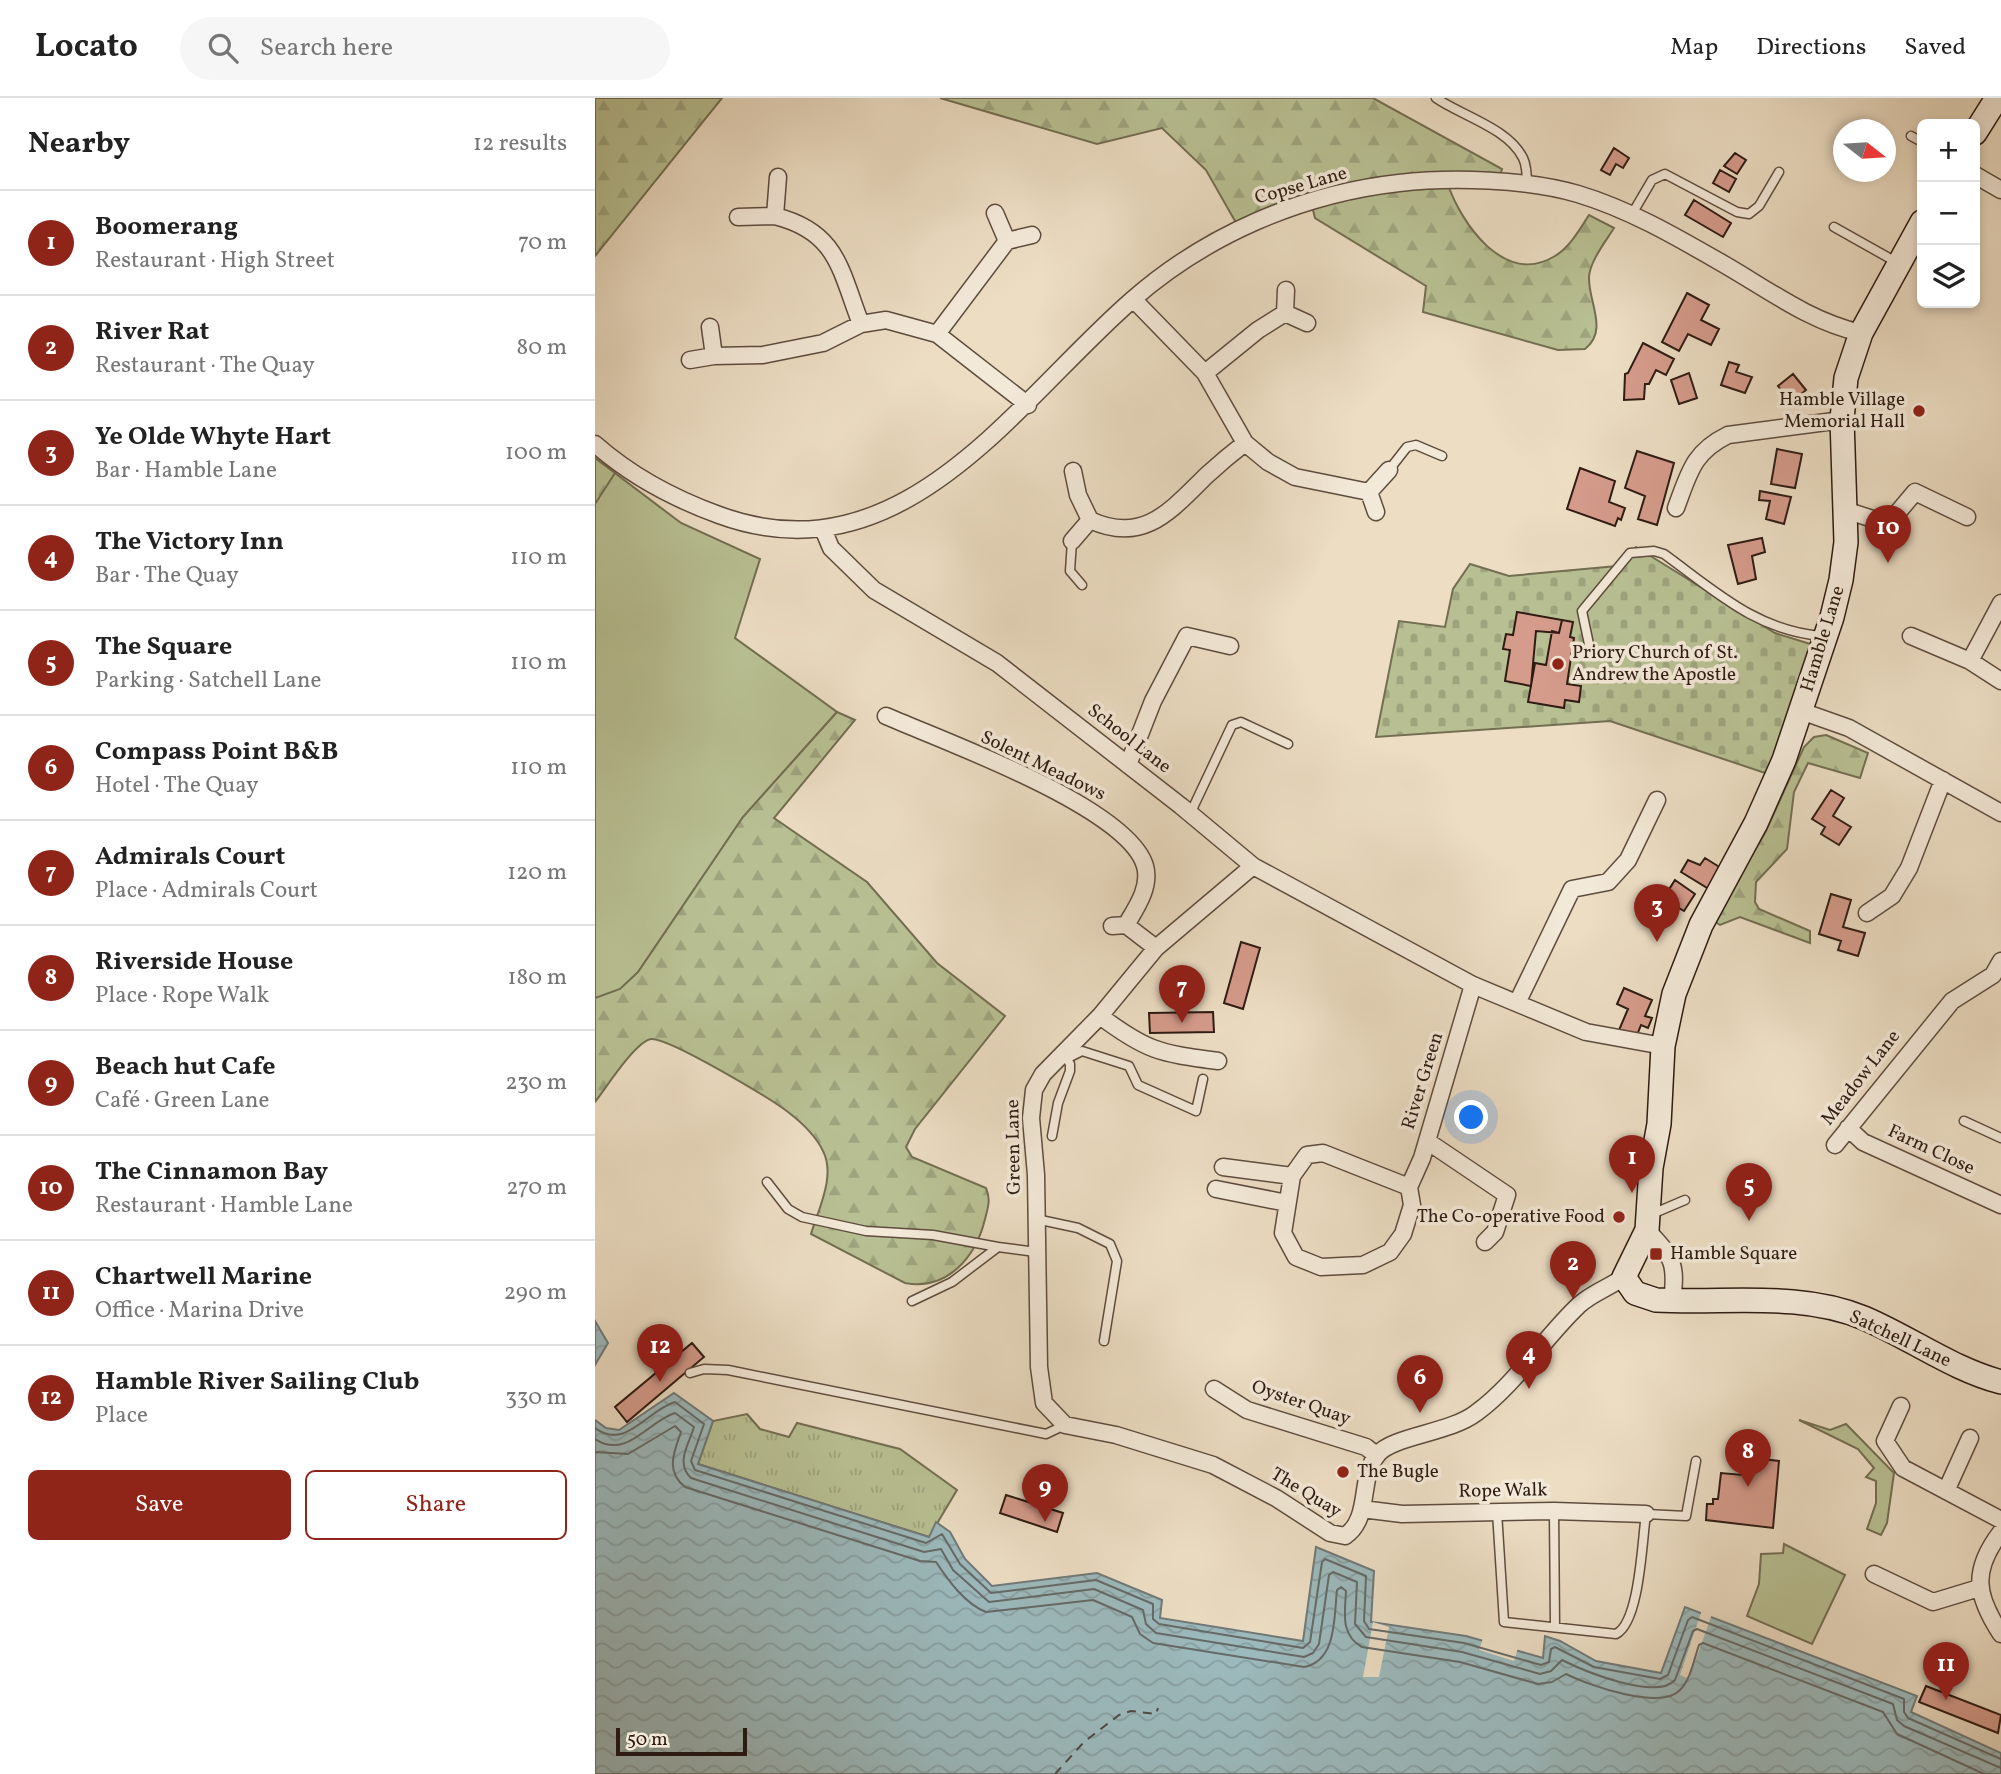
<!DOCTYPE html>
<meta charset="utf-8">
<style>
:root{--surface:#fff;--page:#f6f6f6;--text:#222;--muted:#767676;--line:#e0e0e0;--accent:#8f2418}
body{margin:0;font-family:Vollkorn,serif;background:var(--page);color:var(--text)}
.controls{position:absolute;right:21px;top:21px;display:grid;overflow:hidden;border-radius:10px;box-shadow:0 4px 10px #0003}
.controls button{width:63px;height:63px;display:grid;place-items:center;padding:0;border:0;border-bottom:2px solid var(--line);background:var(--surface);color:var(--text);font:35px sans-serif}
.compass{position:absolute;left:1238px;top:21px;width:63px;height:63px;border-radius:50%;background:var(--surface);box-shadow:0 4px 10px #0003;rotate:107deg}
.scale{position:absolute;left:21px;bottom:18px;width:131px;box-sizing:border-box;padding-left:7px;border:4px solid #2e1b12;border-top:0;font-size:19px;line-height:24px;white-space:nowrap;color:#2e1b12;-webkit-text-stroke:5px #f3e9d8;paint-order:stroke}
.you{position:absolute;left:877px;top:1020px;width:24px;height:24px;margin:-18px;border:5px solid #fff;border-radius:50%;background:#1a73e8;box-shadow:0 0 0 10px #1a73e833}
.badge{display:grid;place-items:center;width:46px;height:46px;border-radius:50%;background:var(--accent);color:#fff;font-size:23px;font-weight:700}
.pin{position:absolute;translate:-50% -58px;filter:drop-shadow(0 2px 4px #0008)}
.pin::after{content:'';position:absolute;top:37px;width:24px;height:21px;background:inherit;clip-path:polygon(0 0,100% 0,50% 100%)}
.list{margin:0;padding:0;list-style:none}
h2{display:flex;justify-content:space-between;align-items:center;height:91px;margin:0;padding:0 28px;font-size:30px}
h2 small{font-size:23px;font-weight:400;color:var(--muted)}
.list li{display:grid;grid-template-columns:46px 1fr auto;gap:21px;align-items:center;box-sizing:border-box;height:105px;padding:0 28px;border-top:2px solid var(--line)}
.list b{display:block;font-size:26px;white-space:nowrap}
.list p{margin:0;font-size:23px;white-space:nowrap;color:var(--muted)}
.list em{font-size:23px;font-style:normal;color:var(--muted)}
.actions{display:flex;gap:14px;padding:21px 28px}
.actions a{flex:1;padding:16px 0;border:2px solid var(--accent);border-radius:10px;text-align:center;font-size:24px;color:var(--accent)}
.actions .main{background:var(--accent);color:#fff}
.icon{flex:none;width:38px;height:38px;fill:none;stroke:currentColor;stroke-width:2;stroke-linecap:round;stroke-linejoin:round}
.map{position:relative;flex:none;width:1406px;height:1676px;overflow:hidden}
header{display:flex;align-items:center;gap:42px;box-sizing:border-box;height:98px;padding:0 35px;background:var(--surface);border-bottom:2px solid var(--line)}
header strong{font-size:33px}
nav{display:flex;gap:38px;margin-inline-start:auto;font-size:24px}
.search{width:490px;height:63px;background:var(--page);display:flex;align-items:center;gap:18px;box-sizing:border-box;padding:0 24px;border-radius:38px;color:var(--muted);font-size:26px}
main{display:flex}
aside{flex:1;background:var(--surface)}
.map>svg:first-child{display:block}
.grass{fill:#b8c093;stroke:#736e52;stroke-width:2}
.forest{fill:url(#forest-firs);stroke:#736e52;stroke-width:2}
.cemetery{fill:url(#cemetery-stones);stroke:#736e52;stroke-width:2}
.park{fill:url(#park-tufts);stroke:#736e52;stroke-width:2}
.water{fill:url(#water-waves);stroke:#707a79;stroke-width:2}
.pier{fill:#ecddc3}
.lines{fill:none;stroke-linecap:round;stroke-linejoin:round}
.shore{stroke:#656a68;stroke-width:2}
.ferry{stroke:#4f4b45;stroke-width:2;stroke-dasharray:9 7;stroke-linecap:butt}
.building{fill:#d59b8b;stroke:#2e1b12;stroke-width:2}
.lane-casing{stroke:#5e4c3e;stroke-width:11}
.street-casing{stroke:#5e4c3e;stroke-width:19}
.secondary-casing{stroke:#2e1b12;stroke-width:26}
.lane{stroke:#f3e9d8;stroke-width:8}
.street{stroke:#f3e9d8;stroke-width:16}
.secondary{stroke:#f3e9d8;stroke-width:23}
.poi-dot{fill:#8f2418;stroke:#f3e9d8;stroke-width:2.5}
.labels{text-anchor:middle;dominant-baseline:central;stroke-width:7;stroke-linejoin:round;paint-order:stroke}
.street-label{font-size:19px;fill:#2e1b12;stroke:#f3e9d8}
.poi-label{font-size:19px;fill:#2e1b12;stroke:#f3e9d8;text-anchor:start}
</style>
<header>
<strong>Locato</strong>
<div class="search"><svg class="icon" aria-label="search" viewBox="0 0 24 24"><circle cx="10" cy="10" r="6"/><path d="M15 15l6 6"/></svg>Search here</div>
<nav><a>Map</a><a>Directions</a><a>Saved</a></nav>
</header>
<main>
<aside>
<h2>Nearby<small>12 results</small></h2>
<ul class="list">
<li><span class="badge">1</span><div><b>Boomerang</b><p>Restaurant · High Street</p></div><em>70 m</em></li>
<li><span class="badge">2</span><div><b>River Rat</b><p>Restaurant · The Quay</p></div><em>80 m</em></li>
<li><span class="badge">3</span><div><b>Ye Olde Whyte Hart</b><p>Bar · Hamble Lane</p></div><em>100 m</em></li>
<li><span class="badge">4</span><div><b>The Victory Inn</b><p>Bar · The Quay</p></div><em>110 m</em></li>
<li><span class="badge">5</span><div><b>The Square</b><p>Parking · Satchell Lane</p></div><em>110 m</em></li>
<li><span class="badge">6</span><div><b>Compass Point B&amp;B</b><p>Hotel · The Quay</p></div><em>110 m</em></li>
<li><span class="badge">7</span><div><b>Admirals Court</b><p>Place · Admirals Court</p></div><em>120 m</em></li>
<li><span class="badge">8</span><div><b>Riverside House</b><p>Place · Rope Walk</p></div><em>180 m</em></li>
<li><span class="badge">9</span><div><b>Beach hut Cafe</b><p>Café · Green Lane</p></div><em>230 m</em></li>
<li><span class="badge">10</span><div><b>The Cinnamon Bay</b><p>Restaurant · Hamble Lane</p></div><em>270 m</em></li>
<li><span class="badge">11</span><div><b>Chartwell Marine</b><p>Office · Marina Drive</p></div><em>290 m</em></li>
<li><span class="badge">12</span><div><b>Hamble River Sailing Club</b><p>Place</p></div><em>330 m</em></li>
</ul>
<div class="actions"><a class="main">Save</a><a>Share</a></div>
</aside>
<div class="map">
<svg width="1406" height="1676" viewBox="0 0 1406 1676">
<defs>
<pattern id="forest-firs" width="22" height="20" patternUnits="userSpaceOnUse" patternTransform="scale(1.75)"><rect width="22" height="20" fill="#b8c093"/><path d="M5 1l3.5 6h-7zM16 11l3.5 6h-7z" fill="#9ea47e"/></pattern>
<pattern id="cemetery-stones" width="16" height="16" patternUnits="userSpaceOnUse" patternTransform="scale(1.75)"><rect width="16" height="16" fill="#b8c093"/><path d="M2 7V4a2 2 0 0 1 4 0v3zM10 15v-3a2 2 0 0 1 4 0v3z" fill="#9ea47e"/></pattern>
<pattern id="park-tufts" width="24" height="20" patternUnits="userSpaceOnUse" patternTransform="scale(1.75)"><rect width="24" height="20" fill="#b8c093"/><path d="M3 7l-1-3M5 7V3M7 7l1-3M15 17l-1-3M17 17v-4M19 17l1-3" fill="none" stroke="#9ea47e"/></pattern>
<pattern id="water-waves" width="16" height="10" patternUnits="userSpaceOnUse" patternTransform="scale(1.75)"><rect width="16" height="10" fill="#9cbabd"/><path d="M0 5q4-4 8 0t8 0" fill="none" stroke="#879fa1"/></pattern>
</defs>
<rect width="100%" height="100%" fill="#ecddc3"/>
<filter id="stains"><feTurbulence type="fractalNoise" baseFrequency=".00286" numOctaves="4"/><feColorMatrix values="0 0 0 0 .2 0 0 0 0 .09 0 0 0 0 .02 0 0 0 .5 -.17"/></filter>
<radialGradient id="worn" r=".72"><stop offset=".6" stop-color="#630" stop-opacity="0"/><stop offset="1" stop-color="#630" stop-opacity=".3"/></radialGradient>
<path class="grass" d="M0,360L86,425L165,461L140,540L242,614L148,719L0,938Z
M1204,1322L1235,1332L1251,1326L1299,1375L1292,1425L1286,1437L1272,1431L1281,1405V1383L1271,1379L1279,1370L1263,1351Z
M1189,1446L1250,1477L1217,1546L1152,1518L1164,1486L1166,1456L1188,1455Z"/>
<path class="forest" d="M0,0H127L0,158Z
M345,0H778L907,71L903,85L852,84C866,126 910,189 960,158C975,149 985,131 994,117L1019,130C1011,143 995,163 994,179C993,204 1014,232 990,251L963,252L828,214L831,188L720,120L716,104L644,130L611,72L567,30L502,46Z
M0,360L20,375L0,406Z
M242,614L260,622L179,720L272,784L342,865L410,918L320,1031L311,1049L317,1059L391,1090C396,1102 393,1109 390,1121C381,1159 352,1193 310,1185L216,1136C223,1112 241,1078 228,1053C221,1038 206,1024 193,1014C176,1001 73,939 56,941C40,944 11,990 0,1004V900L25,891L43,874L148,719Z
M1231,637L1273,655L1265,680L1213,665L1199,694L1192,751L1161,784L1160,804L1164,811L1215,833V845L1145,819L1125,827L1117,822L1170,735L1209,649L1219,639Z"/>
<path class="cemetery" d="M1041,449L1180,535L1225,549L1179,678L1015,623L781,639L804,523L850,529L858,491L875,466L914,478L1022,468Z"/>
<path class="park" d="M152,1316L165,1331L194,1339L202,1325L305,1351L362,1392L334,1439L103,1366L118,1323Z"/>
<path class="water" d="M0,1223L13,1245L0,1267Z
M79,1295L118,1323L103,1366L334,1439L341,1424L355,1434L370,1461L397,1488L502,1475L567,1502L565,1520L708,1543L721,1449L779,1473L776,1524L871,1538L948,1560L950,1538L965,1543L1001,1563L1066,1575L1090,1509L1322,1598L1316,1614L1406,1655V1676H0V1322L11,1330L24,1332Z"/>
<path class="pier" d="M1107,1512L1117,1516L1094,1581L1085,1577Z
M778,1524L794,1529L784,1579H768Z
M888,1540L923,1550L919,1563L884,1552Z"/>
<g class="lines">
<path class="shore" d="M0,1330C31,1353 52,1312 80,1304L109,1326L96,1363L100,1372L331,1445L347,1436L365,1466L396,1495L501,1482L558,1506V1521L564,1526L708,1550L715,1544L727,1464L730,1461L771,1478L769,1523L774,1531L869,1545L946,1567L954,1564L956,1551L960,1549L999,1569L1065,1581L1073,1577L1093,1522L1097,1519L1309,1601V1614L1313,1620L1406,1661
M0,1341C32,1362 53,1323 80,1315L99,1329C94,1346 80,1365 96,1380L329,1454L346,1451L358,1472L394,1504L499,1491L548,1512L551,1526L561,1535L709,1559L718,1555L724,1546L734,1477L738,1474L762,1484L760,1526L771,1539L867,1554L945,1576L956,1573L967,1562C989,1573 1061,1603 1080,1582L1098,1533L1102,1531L1298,1606L1302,1622L1309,1628L1406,1670
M0,1354L33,1356L80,1328L86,1334C79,1354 70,1373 90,1389L325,1463L341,1464C353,1482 370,1506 391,1514L498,1502L537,1519L545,1536L558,1545L709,1569C742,1563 739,1518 742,1492L746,1489L751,1493C750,1514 745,1537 767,1549L865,1564L943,1586L957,1584L971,1576C993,1587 1066,1613 1085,1592C1096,1581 1099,1561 1104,1547L1108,1545L1288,1614L1302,1636L1389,1676"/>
<path class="ferry" d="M460,1676L489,1644L524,1617L536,1613L561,1616L563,1610"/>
</g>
<path class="building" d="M1019,50L1034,60L1028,70L1021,66L1015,77L1006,72Z
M1140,55L1151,62L1142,76L1129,68Z
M1125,72L1141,81L1134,94L1118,85Z
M1099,102L1136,125L1128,139L1090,117Z
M1092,195L1114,207L1106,222L1124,231L1116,247L1093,236L1084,253L1067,244Z
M1048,245L1079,261L1071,277L1061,272L1054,286H1050L1049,301L1029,302L1030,276L1033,275Z
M1134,264L1144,267L1141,274L1157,279L1150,295L1126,287Z
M1094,275L1102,300L1084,306L1076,282Z
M1198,276L1211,292L1196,305L1183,288Z
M1182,351L1207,356L1200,390L1176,386Z
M1042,353L1079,365L1062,427L1043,421L1050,398L1030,390Z
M985,370L1020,383L1014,404L1030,410L1026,422L1023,420L1020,428L972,411Z
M1165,393L1196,399L1189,426L1171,421L1175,403L1164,402Z
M1167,440L1170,454L1157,458L1161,481L1143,486L1133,447Z
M922,514L967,522L964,535L941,533L936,588L910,583L915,552L908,551L911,536L918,537Z
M967,522L978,524L975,539L979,540L972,586L986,588L984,604L970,602L969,610L933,604L940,565L951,567L957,533L964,535Z
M1236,692L1249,700L1238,718L1256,729L1244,747L1226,736L1230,729L1217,721Z
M1110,760L1126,770L1114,791L1086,774L1093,762L1105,767Z
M1080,782L1100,796L1089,813L1068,801Z
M1236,796L1256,802L1248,829L1270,835L1263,858L1243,852L1246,843L1224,836Z
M646,844L665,850L648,911L629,905Z
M1029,890L1057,902L1050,918L1057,920L1053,930L1046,927L1042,937L1024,932L1033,911L1022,906Z
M618,914L619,934L555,935L554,915Z
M97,1245L109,1259L32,1324L20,1309Z
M1150,1359L1184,1363L1178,1430L1111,1422L1112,1406H1118V1401H1123L1126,1375L1148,1377Z
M411,1397L468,1415L462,1434L405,1415Z
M1331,1588L1406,1617L1403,1635L1324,1604Z"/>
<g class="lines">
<defs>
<path id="lane" d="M841,0C867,18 913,30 928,60C932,68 932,79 932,87
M1316,38L1327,44
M1037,116L1057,82L1070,76L1142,114L1154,116L1164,108L1184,74
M1239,129L1303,165
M794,372L812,349L821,347L847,358
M477,443L475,473L487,487
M995,551L987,513L1035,455L1059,453L1069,456C1120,493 1162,533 1227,538
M595,716L637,627L646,624L693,646
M473,960L487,953L534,968L543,987L601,1013L608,981
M1369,1023L1406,1040
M457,1038L463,1005L475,973V966L470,958
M172,1084L193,1111L207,1119L271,1133L338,1137L403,1149
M1057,1116L1090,1102
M441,1121L483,1130L515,1146L522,1163L509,1243
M317,1203L357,1184L403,1149L441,1154
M95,1275L109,1271L133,1272L451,1336L470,1327
M959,1413L960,1528
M902,1414L909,1524L1021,1536C1045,1524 1047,1442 1051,1416L1091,1418L1101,1363"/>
<path id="street" d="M1380,77L1406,92
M183,79L180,118C243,134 245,172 266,226
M143,119L180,118
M412,143L437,137
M538,201L610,275L650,345L673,364L700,379L774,394L794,372
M690,215L691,192
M115,229L119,258L168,257L228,245L266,226L291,222L342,236L433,307
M342,236L412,143L400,115
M95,262L119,258
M610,275L663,232L690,215L712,225
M0,346C35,377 80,401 124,417C307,484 419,305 537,202C611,137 706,96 804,85C856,79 932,81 983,96C1033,111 1080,138 1125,164C1171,190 1213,223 1266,235
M478,373L483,397L495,422C549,447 576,412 612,377C624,366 637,355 650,345
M774,394L781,414
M1081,410C1094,375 1098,354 1133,337L1247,322
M1250,412L1293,426L1320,394L1372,419
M228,431L236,450L279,492L402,565L586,708L658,768L878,887L991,934L1068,948
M477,443L495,422
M1406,505L1375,563L1406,583
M1316,538L1375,563
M1206,613L1254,630L1406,715
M291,618C348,643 533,709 550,768C556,789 541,810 531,827
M533,667L558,603L592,538L635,548
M658,768L561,850L505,918L448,976L439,992L436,1020L441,1077L444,1269L449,1305L470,1327L521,1337L618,1367L681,1400L735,1435L750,1438C777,1420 763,1378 783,1356C798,1338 855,1335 881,1315C921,1286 948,1241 984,1207C997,1195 1015,1189 1029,1179
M1272,815L1297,798L1314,770L1348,682
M517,828L531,827L561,850
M922,905L977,791L1013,784L1033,762L1062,702
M505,918C553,954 565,955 623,963
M1253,1030L1268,1044L1406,1107
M832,1043L912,1097L900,1134L890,1144
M1240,1047L1357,903L1398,877L1406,863
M628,1069L697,1078
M814,1089L728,1055L712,1057L697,1078L688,1135L701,1159L726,1169L768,1167L795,1154L808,1136L817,1107L814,1089L827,1060L878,887
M621,1091L692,1105
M1052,1132C1078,1160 1082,1165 1077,1203
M619,1291L652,1312L771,1349L781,1357
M1306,1308L1290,1343L1308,1370L1406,1422
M1351,1393L1375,1340
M767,1411L807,1416L959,1413L1051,1416
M1406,1434C1376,1473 1381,1498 1406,1536
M1279,1476L1338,1504L1384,1490"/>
<path id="secondary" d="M1380,35L1402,0
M1327,124L1266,235L1251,280L1247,321L1251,444L1246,482L1237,519L1189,662L1161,725L1106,827L1079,896L1068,948L1064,1026L1056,1070L1052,1132L1029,1179L1040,1195L1061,1202C1130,1206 1204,1193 1269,1220C1316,1240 1357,1271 1406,1284"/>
</defs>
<use href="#lane" class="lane-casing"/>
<use href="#street" class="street-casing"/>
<use href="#secondary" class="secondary-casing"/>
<use href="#lane" class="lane"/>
<use href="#street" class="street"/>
<use href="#secondary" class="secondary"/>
</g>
<g class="poi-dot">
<circle cx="1324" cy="313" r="7"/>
<circle cx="963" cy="566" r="7"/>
<circle cx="1024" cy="1119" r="7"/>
<rect x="1054" y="1149" width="14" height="14" rx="3.5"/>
<circle cx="748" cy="1374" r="7"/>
</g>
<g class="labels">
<g class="street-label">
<text transform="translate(706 88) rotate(-16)">Copse Lane</text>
<text transform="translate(1228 541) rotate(-73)">Hamble Lane</text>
<text transform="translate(534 641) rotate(38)">School Lane</text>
<text transform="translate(448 668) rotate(26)">Solent Meadows</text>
<text transform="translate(1266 980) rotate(-52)">Meadow Lane</text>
<text transform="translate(828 983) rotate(-73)">River Green</text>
<text transform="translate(419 1049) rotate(-91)">Green Lane</text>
<text transform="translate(1336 1052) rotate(25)">Farm Close</text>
<text transform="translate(1305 1241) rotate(25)">Satchell Lane</text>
<text transform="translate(706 1305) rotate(19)">Oyster Quay</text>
<text transform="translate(908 1393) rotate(-1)">Rope Walk</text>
<text transform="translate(711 1395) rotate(31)">The Quay</text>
</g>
<g class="poi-label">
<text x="1310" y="302" text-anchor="end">Hamble Village<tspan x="1310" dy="22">Memorial Hall</tspan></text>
<text x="977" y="555">Priory Church of St.<tspan x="977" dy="22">Andrew the Apostle</tspan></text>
<text x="1010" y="1119" text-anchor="end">The Co-operative Food</text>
<text x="1075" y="1156">Hamble Square</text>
<text x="762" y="1374">The Bugle</text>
</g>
</g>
<rect width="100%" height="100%" filter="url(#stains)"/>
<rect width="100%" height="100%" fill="url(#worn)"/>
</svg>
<div class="controls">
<button>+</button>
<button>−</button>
<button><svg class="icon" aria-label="layers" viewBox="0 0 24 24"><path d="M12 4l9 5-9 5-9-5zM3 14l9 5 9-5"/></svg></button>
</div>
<svg class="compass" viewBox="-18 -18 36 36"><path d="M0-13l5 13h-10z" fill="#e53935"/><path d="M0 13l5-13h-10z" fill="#767676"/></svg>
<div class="scale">50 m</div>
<div class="you"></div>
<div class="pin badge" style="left:1037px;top:1095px">1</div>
<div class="pin badge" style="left:978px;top:1201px">2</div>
<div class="pin badge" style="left:1062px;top:844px">3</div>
<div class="pin badge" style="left:934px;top:1291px">4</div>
<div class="pin badge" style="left:1154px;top:1123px">5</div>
<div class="pin badge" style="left:825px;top:1315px">6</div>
<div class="pin badge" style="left:587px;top:925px">7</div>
<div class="pin badge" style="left:1153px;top:1389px">8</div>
<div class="pin badge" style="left:450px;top:1424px">9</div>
<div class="pin badge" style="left:1293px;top:465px">10</div>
<div class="pin badge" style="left:1351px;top:1602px">11</div>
<div class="pin badge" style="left:65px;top:1284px">12</div>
</div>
</main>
